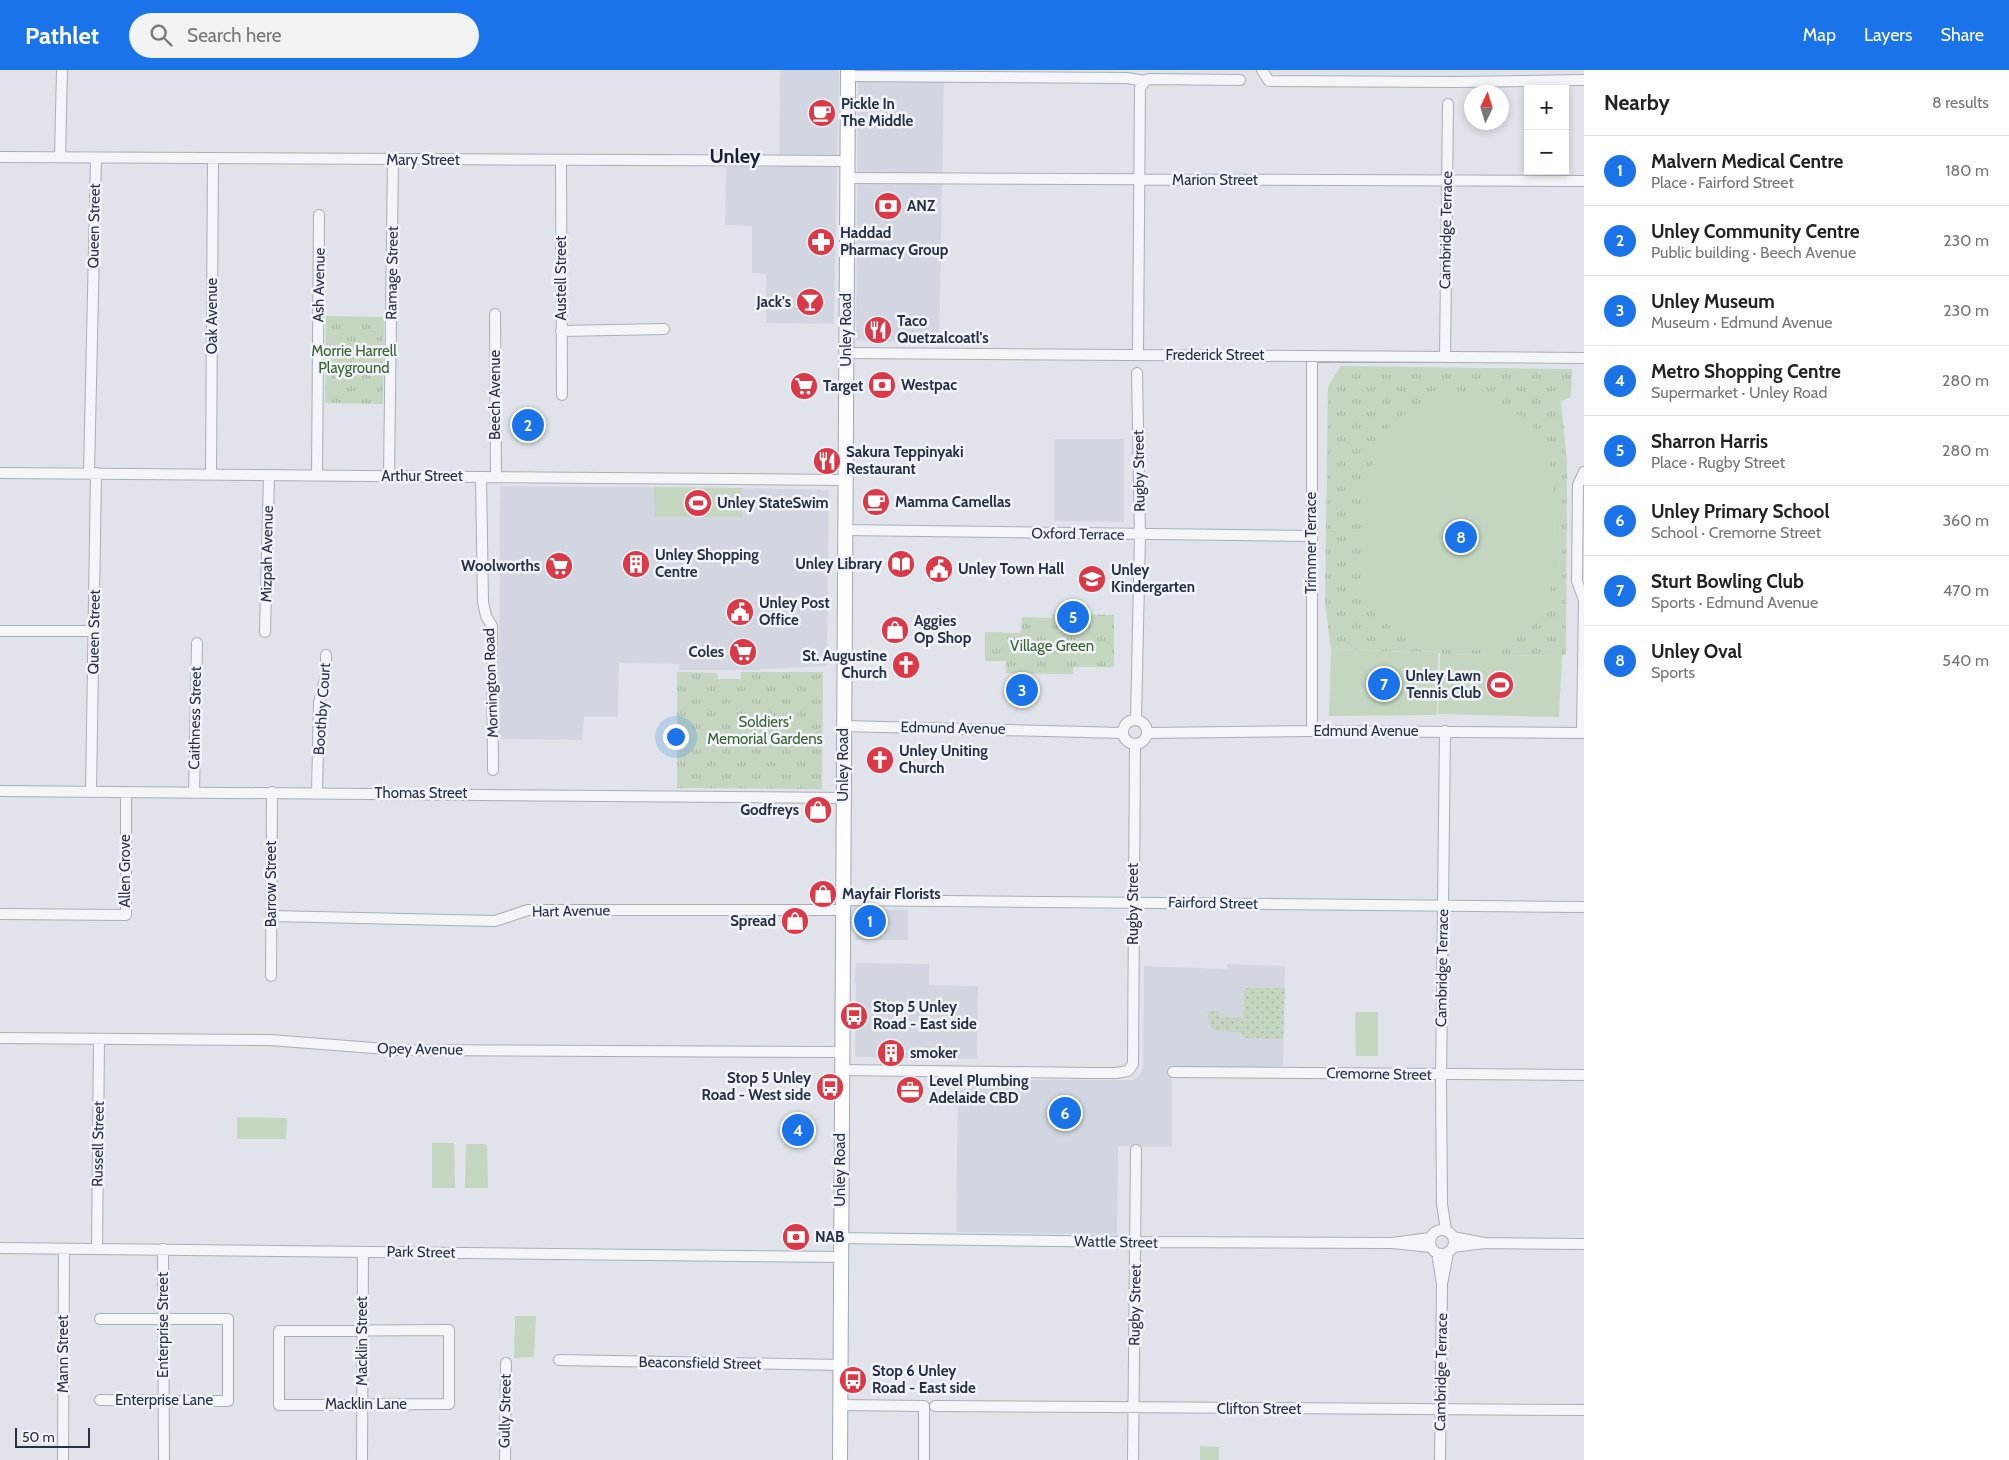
<!DOCTYPE html>
<meta charset="utf-8">
<style>
:root{--surface:#fff;--page:#f2f2f2;--text:#222;--muted:#767676;--line:#e0e0e0;--accent:#1a73e8}
body{margin:0;font-family:Cabin,sans-serif;background:var(--page);color:var(--text)}
.controls{position:absolute;right:15px;top:15px;display:grid;overflow:hidden;border-radius:0px;box-shadow:0 2px 8px #0003}
.controls button{width:45px;height:45px;display:grid;place-items:center;padding:0;border:0;border-bottom:1px solid var(--line);background:var(--surface);color:var(--text);font:25px sans-serif}
.compass{position:absolute;left:1464px;top:15px;width:45px;height:45px;border-radius:50%;background:var(--surface);box-shadow:0 2px 8px #0003;rotate:4deg}
.scale{position:absolute;left:15px;bottom:12px;width:75px;box-sizing:border-box;padding-left:5px;border:2px solid #273044;border-top:0;font-size:14px;line-height:18px;white-space:nowrap;color:#273044;-webkit-text-stroke:4px #f0f3f8;paint-order:stroke}
.you{position:absolute;left:675px;top:666px;width:18px;height:18px;margin:-12px;border:4px solid #fff;border-radius:50%;background:#1a73e8;box-shadow:0 0 0 8px #1a73e833}
.badge{display:grid;place-items:center;width:32px;height:32px;border-radius:50%;background:var(--accent);color:#fff;font-size:16px;font-weight:700}
.pin{position:absolute;translate:-50% -50%;border:2px solid #fff;box-shadow:0 1px 5px #0006}
.list{margin:0;padding:0;list-style:none}
h2{display:flex;justify-content:space-between;align-items:center;height:65px;margin:0;padding:0 20px;font-size:21px}
h2 small{font-size:16px;font-weight:400;color:var(--muted)}
.list li{display:grid;grid-template-columns:32px 1fr auto;gap:15px;align-items:center;box-sizing:border-box;height:70px;padding:0 20px;border-top:1px solid var(--line)}
.list b{display:block;font-size:19px;white-space:nowrap}
.list p{margin:0;font-size:16px;white-space:nowrap;color:var(--muted)}
.list em{font-size:16px;font-style:normal;color:var(--muted)}
.icon{flex:none;width:28px;height:28px;fill:none;stroke:currentColor;stroke-width:2;stroke-linecap:round;stroke-linejoin:round}
.map{position:relative;flex:none;width:1584px;height:1390px;overflow:hidden}
header{display:flex;align-items:center;gap:30px;box-sizing:border-box;height:70px;padding:0 25px;background:var(--accent);color:#fff}
header strong{font-size:24px}
nav{display:flex;gap:28px;margin-inline-start:auto;font-size:18px}
.search{width:350px;height:45px;background:var(--page);display:flex;align-items:center;gap:12px;box-sizing:border-box;padding:0 18px;border-radius:28px;color:var(--muted);font-size:19px}
main{display:flex}
aside{flex:1;background:var(--surface)}
.map>svg:first-child{display:block}
.built{fill:#d2d6e0}
.grass{fill:url(#grass-dots)}
.park{fill:url(#park-tufts)}
.pitch{fill:#c4d5c0}
.lines{fill:none;stroke-linecap:round;stroke-linejoin:round}
.minor-casing{stroke:#a8aeb8;stroke-width:12}
.major-casing{stroke:#9ea7b7;stroke-width:16}
.minor{stroke:#f3f5f8;stroke-width:10}
.major{stroke:#fff;stroke-width:14}
.labels{text-anchor:middle;dominant-baseline:central;stroke-width:5;stroke-linejoin:round;paint-order:stroke}
.poi-label{font-size:15px;font-weight:bold;fill:#273044;stroke:#f0f3f8;text-anchor:start}
.street-label{font-size:15px;fill:#273044;stroke:#f0f3f8}
.park-label{font-size:15px;fill:#396133;stroke:#f0f3f8}
.district-label{font-size:20px;font-weight:bold;fill:#192134;stroke:#f0f3f8}
</style>
<header>
<strong>Pathlet</strong>
<div class="search"><svg class="icon" aria-label="search" viewBox="0 0 24 24"><circle cx="10" cy="10" r="6"/><path d="M15 15l6 6"/></svg>Search here</div>
<nav><a>Map</a><a>Layers</a><a>Share</a></nav>
</header>
<main>
<div class="map">
<svg width="1584" height="1390" viewBox="0 0 1584 1390">
<defs>
<pattern id="grass-dots" width="8" height="8" patternUnits="userSpaceOnUse" patternTransform="scale(1.25)"><rect width="8" height="8" fill="#c4d5c0"/><path d="M2 2h.1M6 6h.1" fill="none" stroke="#a8b7a6" stroke-width="1.8" stroke-linecap="round"/></pattern>
<pattern id="park-tufts" width="24" height="20" patternUnits="userSpaceOnUse" patternTransform="scale(1.25)"><rect width="24" height="20" fill="#c4d5c0"/><path d="M3 7l-1-3M5 7V3M7 7l1-3M15 17l-1-3M17 17v-4M19 17l1-3" fill="none" stroke="#a8b7a6"/></pattern>
</defs>
<rect width="100%" height="100%" fill="#e0e4ea"/>
<path class="built" d="M780,0H839L834,254L766,253V204L752,203V156L725,155L726,97H779Z
M858,0H956L944,11L939,274L856,270Z
M1054,369H1124V452L1054,451Z
M500,416L742,418L829,420L827,596L749,600H679V594L619,593L618,647H584L582,670L499,669Z
M856,839L908,840V870H856Z
M856,893L929,894V915L978,916L977,989L855,987L856,913H854Z
M1227,894L1285,896L1283,998L1172,996V1077L1118,1076L1117,1165L956,1162L958,1010H1133L1139,1006L1143,997L1144,896L1227,899Z"/>
<path class="grass" d="M1245,918H1285L1283,969L1243,968L1242,962L1214,961L1211,957L1207,941H1219V947L1243,948Z"/>
<path class="park" d="M326,246L384,247L383,334L325,333Z
M1341,296L1572,299L1571,327L1561,331L1567,393L1566,584L1562,586L1440,584L1438,582L1331,580L1325,533L1328,316Z
M1053,544L1114,545V597H1073V604L1006,603V591H985V562L1021,563L1022,547L1052,548Z
M677,602L717,603L718,609H741V602H823L822,719L677,718Z"/>
<path class="pitch" d="M1449,322L1483,325L1530,351L1547,384L1558,445L1556,488L1549,528L1538,549L1515,567L1482,580H1442L1409,566L1383,552L1368,530L1365,517L1364,420L1377,377L1392,353L1419,334Z
M654,417L742,418V447H655Z
M1331,580L1438,582L1437,645L1329,646Z
M1440,584L1562,586L1559,647L1438,644Z
M1355,942H1378V986H1356Z
M237,1047L287,1048L286,1069H237Z
M432,1073H454L455,1118H432Z
M466,1074H484L487,1075L488,1118H465Z
M515,1246H536L534,1287L514,1288Z
M1200,1376L1219,1377V1390H1200Z"/>
<g class="lines">
<defs>
<path id="minor" d="M1262,0L1269,11L1454,12L1584,10
M848,6L1127,8L1145,11L1149,9L1240,10
M0,87L847,91
M60,87L62,0
M561,91L562,325
M847,108L1584,111
M495,244L496,407
M561,261L664,259
M846,283L1584,288
M1138,284L1140,18L1145,11
M1312,286V661
M1445,286L1448,34
M0,403L845,410
M89,403L96,88
M211,404L213,88
M317,406L319,145
M389,406L393,89
M481,407L483,532L486,546L492,556L493,700
M844,460L1311,466
M0,561H94
M265,562L269,405
M1136,650L1140,465L1137,303
M1123 662a12 12 0 1 1 24 0a12 12 0 1 1-24 0Z
M843,656L1123,663
M1445,661L1441,1012L1442,1134L1446,1160
M1147,663L1312,661L1584,663
M1582,663L1584,530L1577,511L1578,415L1584,402
M0,721L843,728
M91,722L96,403
M317,722L319,633L326,605V585
M194,723L197,573
M842,830L1584,837
M0,844L126,845V723
M271,846L495,851L528,840H842
M271,906L272,722
M0,968L270,970L399,980L841,982
M841,1000L1090,1003H1116L1128,1001L1133,994L1135,674
M1173,1002L1584,1005
M1430 1172a12 12 0 1 1 24 0a12 12 0 1 1-24 0Z
M840,1168L1135,1172L1392,1173
M1430,1168L1392,1173L1431,1177
M1484,1173L1584,1174
M1453,1177L1484,1173L1453,1167
M0,1178L841,1187
M97,1179L99,969
M163,1179L164,1390
M1437,1183L1442,1214L1448,1183
M100,1249H228V1331L100,1330
M449,1260V1334L279,1335V1261Z
M559,1290L840,1295
M840,1335L924,1336V1390
M935,1336L1584,1340
M63,1390L64,1179
M362,1390L363,1182
M505,1390L506,1293
M1133,1390L1136,1080
M1440,1390L1442,1214"/>
<path id="major" d="M840,1390L848,0"/>
</defs>
<use href="#minor" class="minor-casing"/>
<use href="#major" class="major-casing"/>
<use href="#minor" class="minor"/>
<use href="#major" class="major"/>
</g>
<defs>
<symbol id="cafe-disc" viewBox="-11 -11 22 22"><circle r="9.5" fill="#dc3948" stroke="#f0f3f8"/><path d="M-5.5-4.5H6V0H3Q3 3.5 0 3.5H-2.5Q-5.5 3.5-5.5 0ZM3-3.2v2h1.7v-2ZM-6 4.5H4V6H-6Z" fill="#fff"/></symbol>
<symbol id="bank-disc" viewBox="-11 -11 22 22"><circle r="9.5" fill="#dc3948" stroke="#f0f3f8"/><path d="M-6-4H6V4H-6ZM0-2.3a2.3 2.3 0 1 0 0 4.6a2.3 2.3 0 1 0 0-4.6Z" fill="#fff"/></symbol>
<symbol id="pharmacy-disc" viewBox="-11 -11 22 22"><circle r="9.5" fill="#dc3948" stroke="#f0f3f8"/><path d="M-2-6h4v4h4v4h-4v4h-4v-4h-4v-4h4Z" fill="#fff"/></symbol>
<symbol id="bar-disc" viewBox="-11 -11 22 22"><circle r="9.5" fill="#dc3948" stroke="#f0f3f8"/><path d="M-6-5H6L.8 .8V4.5H3.5V6h-7V4.5H-.8V.8Z" fill="#fff"/></symbol>
<symbol id="restaurant-disc" viewBox="-11 -11 22 22"><circle r="9.5" fill="#dc3948" stroke="#f0f3f8"/><path d="M-5-6h1v4h1v-4h1v4h1v-4h1v5L-1.5 .5V6h-2V.5L-5-1ZM5-6V6H3V1.5H1.5Q1.5-4 5-6Z" fill="#fff"/></symbol>
<symbol id="supermarket-disc" viewBox="-11 -11 22 22"><circle r="9.5" fill="#dc3948" stroke="#f0f3f8"/><path d="M-6-5.5h2.5l.6 2H6L4.5 2H-2.5L-4.4-4H-6ZM-1.5 3.2a1.3 1.3 0 1 0 .1 0ZM3 3.2a1.3 1.3 0 1 0 .1 0Z" fill="#fff"/></symbol>
<symbol id="stadium-disc" viewBox="-11 -11 22 22"><circle r="9.5" fill="#dc3948" stroke="#f0f3f8"/><path d="M0-5a6.5 5 0 1 0 0 10a6.5 5 0 1 0 0-10ZM-3.5-1.8h7v3.6h-7Z" fill="#fff"/></symbol>
<symbol id="building-disc" viewBox="-11 -11 22 22"><circle r="9.5" fill="#dc3948" stroke="#f0f3f8"/><path d="M-4-6H4V6H1V3H-1V6H-4ZM-2.5-4.3h1.7v1.8h-1.7ZM.8-4.3h1.7v1.8H.8ZM-2.5-1h1.7V.8h-1.7ZM.8-1h1.7V.8H.8Z" fill="#fff"/></symbol>
<symbol id="library-disc" viewBox="-11 -11 22 22"><circle r="9.5" fill="#dc3948" stroke="#f0f3f8"/><path d="M-6-4Q-3-5.5-.7-3.5V5Q-3 3-6 4ZM6-4Q3-5.5 .7-3.5V5Q3 3 6 4Z" fill="#fff"/></symbol>
<symbol id="civic-disc" viewBox="-11 -11 22 22"><circle r="9.5" fill="#dc3948" stroke="#f0f3f8"/><path d="M-.6-6.5H3V-4.5H.6V-3L4-1V1h2V6H-6V1h2V-1L-.6-3ZM-1.2 2.5V6h2.4V2.5Z" fill="#fff"/></symbol>
<symbol id="school-disc" viewBox="-11 -11 22 22"><circle r="9.5" fill="#dc3948" stroke="#f0f3f8"/><path d="M0-5L7-2L0 1L-7-2ZM-4 1L0 2.5L4 1V4Q0 6-4 4Z" fill="#fff"/></symbol>
<symbol id="shop-disc" viewBox="-11 -11 22 22"><circle r="9.5" fill="#dc3948" stroke="#f0f3f8"/><path d="M-5-2.5h2.3a2.7 3.5 0 0 1 5.4 0H5L5.5 6h-11ZM-1.5-2.5h3a1.5 2.3 0 0 0-3 0Z" fill="#fff"/></symbol>
<symbol id="church-disc" viewBox="-11 -11 22 22"><circle r="9.5" fill="#dc3948" stroke="#f0f3f8"/><path d="M-1.2-6h2.4v3.5h3.3v2.4h-3.3V6h-2.4V-.1h-3.3v-2.4h3.3Z" fill="#fff"/></symbol>
<symbol id="bus-disc" viewBox="-11 -11 22 22"><circle r="9.5" fill="#dc3948" stroke="#f0f3f8"/><path d="M-5-6H5V4H4V6H2V4H-2V6H-4V4H-5ZM-3.5-4V0h7V-4ZM-3.5 1.2v1.5H-2V1.2ZM2 1.2v1.5H3.5V1.2Z" fill="#fff"/></symbol>
<symbol id="office-disc" viewBox="-11 -11 22 22"><circle r="9.5" fill="#dc3948" stroke="#f0f3f8"/><path d="M-6-3h4V-5.5h4V-3h4V5H-6ZM-1-4.5V-3h2v-1.5ZM-6 0V1H6V0Z" fill="#fff"/></symbol>
</defs>
<g fill-rule="evenodd">
<use href="#cafe-disc" x="806" y="27" width="32" height="32"/>
<use href="#bank-disc" x="872" y="120" width="32" height="32"/>
<use href="#pharmacy-disc" x="805" y="156" width="32" height="32"/>
<use href="#bar-disc" x="794" y="216" width="32" height="32"/>
<use href="#restaurant-disc" x="862" y="244" width="32" height="32"/>
<use href="#bank-disc" x="866" y="299" width="32" height="32"/>
<use href="#supermarket-disc" x="788" y="300" width="32" height="32"/>
<use href="#restaurant-disc" x="811" y="375" width="32" height="32"/>
<use href="#cafe-disc" x="860" y="416" width="32" height="32"/>
<use href="#stadium-disc" x="682" y="417" width="32" height="32"/>
<use href="#building-disc" x="620" y="478" width="32" height="32"/>
<use href="#library-disc" x="885" y="478" width="32" height="32"/>
<use href="#supermarket-disc" x="543" y="480" width="32" height="32"/>
<use href="#civic-disc" x="923" y="483" width="32" height="32"/>
<use href="#school-disc" x="1076" y="493" width="32" height="32"/>
<use href="#civic-disc" x="724" y="526" width="32" height="32"/>
<use href="#shop-disc" x="879" y="544" width="32" height="32"/>
<use href="#supermarket-disc" x="727" y="566" width="32" height="32"/>
<use href="#church-disc" x="890" y="579" width="32" height="32"/>
<use href="#stadium-disc" x="1484" y="599" width="32" height="32"/>
<use href="#church-disc" x="864" y="674" width="32" height="32"/>
<use href="#shop-disc" x="802" y="724" width="32" height="32"/>
<use href="#shop-disc" x="807" y="808" width="32" height="32"/>
<use href="#shop-disc" x="779" y="835" width="32" height="32"/>
<use href="#bus-disc" x="838" y="930" width="32" height="32"/>
<use href="#building-disc" x="875" y="967" width="32" height="32"/>
<use href="#bus-disc" x="814" y="1001" width="32" height="32"/>
<use href="#office-disc" x="894" y="1004" width="32" height="32"/>
<use href="#bank-disc" x="780" y="1151" width="32" height="32"/>
<use href="#bus-disc" x="837" y="1294" width="32" height="32"/>
</g>
<g class="labels">
<g class="poi-label">
<text x="841" y="34">Pickle In<tspan x="841" dy="17">The Middle</tspan></text>
<text x="907" y="136">ANZ</text>
<text x="840" y="163">Haddad<tspan x="840" dy="17">Pharmacy Group</tspan></text>
<text x="791" y="232" text-anchor="end">Jack's</text>
<text x="897" y="251">Taco<tspan x="897" dy="17">Quetzalcoatl's</tspan></text>
<text x="901" y="315">Westpac</text>
<text x="823" y="316">Target</text>
<text x="846" y="382">Sakura Teppinyaki<tspan x="846" dy="17">Restaurant</tspan></text>
<text x="895" y="432">Mamma Camellas</text>
<text x="717" y="433">Unley StateSwim</text>
<text x="655" y="485">Unley Shopping<tspan x="655" dy="17">Centre</tspan></text>
<text x="882" y="494" text-anchor="end">Unley Library</text>
<text x="540" y="496" text-anchor="end">Woolworths</text>
<text x="958" y="499">Unley Town Hall</text>
<text x="1111" y="500">Unley<tspan x="1111" dy="17">Kindergarten</tspan></text>
<text x="759" y="533">Unley Post<tspan x="759" dy="17">Office</tspan></text>
<text x="914" y="551">Aggies<tspan x="914" dy="17">Op Shop</tspan></text>
<text x="724" y="582" text-anchor="end">Coles</text>
<text x="887" y="586" text-anchor="end">St. Augustine<tspan x="887" dy="17">Church</tspan></text>
<text x="1481" y="606" text-anchor="end">Unley Lawn<tspan x="1481" dy="17">Tennis Club</tspan></text>
<text x="899" y="681">Unley Uniting<tspan x="899" dy="17">Church</tspan></text>
<text x="799" y="740" text-anchor="end">Godfreys</text>
<text x="842" y="824">Mayfair Florists</text>
<text x="776" y="851" text-anchor="end">Spread</text>
<text x="873" y="937">Stop 5 Unley<tspan x="873" dy="17">Road - East side</tspan></text>
<text x="910" y="983">smoker</text>
<text x="811" y="1008" text-anchor="end">Stop 5 Unley<tspan x="811" dy="17">Road - West side</tspan></text>
<text x="929" y="1011">Level Plumbing<tspan x="929" dy="17">Adelaide CBD</tspan></text>
<text x="815" y="1167">NAB</text>
<text x="872" y="1301">Stop 6 Unley<tspan x="872" dy="17">Road - East side</tspan></text>
</g>
<g class="street-label">
<text x="423" y="90">Mary Street</text>
<text x="1215" y="110">Marion Street</text>
<text transform="translate(94 156) rotate(-89)">Queen Street</text>
<text transform="translate(1446 160) rotate(-89)">Cambridge Terrace</text>
<text transform="translate(392 203) rotate(-89)">Ramage Street</text>
<text transform="translate(561 208) rotate(-90)">Austell Street</text>
<text transform="translate(319 215) rotate(-89)">Ash Avenue</text>
<text transform="translate(212 246) rotate(-90)">Oak Avenue</text>
<text transform="translate(846 260) rotate(-90)">Unley Road</text>
<text x="1215" y="285">Frederick Street</text>
<text transform="translate(495 325) rotate(-90)">Beech Avenue</text>
<text transform="translate(1139 401) rotate(-91)">Rugby Street</text>
<text x="422" y="406">Arthur Street</text>
<text transform="translate(1078 464) rotate(1)">Oxford Terrace</text>
<text transform="translate(1311 473) rotate(-90)">Trimmer Terrace</text>
<text transform="translate(267 484) rotate(-89)">Mizpah Avenue</text>
<text transform="translate(94 562) rotate(-89)">Queen Street</text>
<text transform="translate(491 613) rotate(-92)">Mornington Road</text>
<text transform="translate(322 639) rotate(-86)">Boothby Court</text>
<text transform="translate(195 648) rotate(-89)">Caithness Street</text>
<text transform="translate(953 658) rotate(1)">Edmund Avenue</text>
<text x="1366" y="661">Edmund Avenue</text>
<text transform="translate(843 695) rotate(-90)">Unley Road</text>
<text x="421" y="723">Thomas Street</text>
<text transform="translate(125 801) rotate(-90)">Allen Grove</text>
<text transform="translate(271 814) rotate(-90)">Barrow Street</text>
<text transform="translate(1213 833) rotate(1)">Fairford Street</text>
<text transform="translate(1133 834) rotate(-90)">Rugby Street</text>
<text transform="translate(571 841) rotate(-1)">Hart Avenue</text>
<text transform="translate(1442 898) rotate(-89)">Cambridge Terrace</text>
<text transform="translate(420 979) rotate(1)">Opey Avenue</text>
<text transform="translate(1379 1004) rotate(1)">Cremorne Street</text>
<text transform="translate(98 1074) rotate(-89)">Russell Street</text>
<text transform="translate(840 1100) rotate(-90)">Unley Road</text>
<text transform="translate(1116 1172) rotate(1)">Wattle Street</text>
<text transform="translate(421 1182) rotate(1)">Park Street</text>
<text transform="translate(1135 1235) rotate(-89)">Rugby Street</text>
<text transform="translate(163 1255) rotate(-90)">Enterprise Street</text>
<text transform="translate(362 1271) rotate(-90)">Macklin Street</text>
<text transform="translate(63 1284) rotate(-90)">Mann Street</text>
<text transform="translate(700 1293) rotate(1)">Beaconsfield Street</text>
<text transform="translate(1441 1302) rotate(-89)">Cambridge Terrace</text>
<text x="164" y="1330">Enterprise Lane</text>
<text x="366" y="1334">Macklin Lane</text>
<text x="1259" y="1339">Clifton Street</text>
<text transform="translate(505 1341) rotate(-89)">Gully Street</text>
</g>
<g class="park-label">
<text x="354" y="281">Morrie Harrell<tspan x="354" dy="17">Playground</tspan></text>
<text x="1052" y="576">Village Green</text>
<text x="765" y="652">Soldiers'<tspan x="765" dy="17">Memorial Gardens</tspan></text>
</g>
<g class="district-label">
<text x="735" y="86">Unley</text>
</g>
</g>
</svg>
<div class="controls">
<button>+</button>
<button>−</button>
</div>
<svg class="compass" viewBox="-18 -18 36 36"><path d="M0-13l5 13h-10z" fill="#e53935"/><path d="M0 13l5-13h-10z" fill="#767676"/></svg>
<div class="scale">50 m</div>
<div class="you"></div>
<div class="pin badge" style="left:870px;top:851px">1</div>
<div class="pin badge" style="left:528px;top:355px">2</div>
<div class="pin badge" style="left:1022px;top:620px">3</div>
<div class="pin badge" style="left:798px;top:1060px">4</div>
<div class="pin badge" style="left:1073px;top:547px">5</div>
<div class="pin badge" style="left:1065px;top:1043px">6</div>
<div class="pin badge" style="left:1384px;top:614px">7</div>
<div class="pin badge" style="left:1461px;top:467px">8</div>
</div>
<aside>
<h2>Nearby<small>8 results</small></h2>
<ul class="list">
<li><span class="badge">1</span><div><b>Malvern Medical Centre</b><p>Place · Fairford Street</p></div><em>180 m</em></li>
<li><span class="badge">2</span><div><b>Unley Community Centre</b><p>Public building · Beech Avenue</p></div><em>230 m</em></li>
<li><span class="badge">3</span><div><b>Unley Museum</b><p>Museum · Edmund Avenue</p></div><em>230 m</em></li>
<li><span class="badge">4</span><div><b>Metro Shopping Centre</b><p>Supermarket · Unley Road</p></div><em>280 m</em></li>
<li><span class="badge">5</span><div><b>Sharron Harris</b><p>Place · Rugby Street</p></div><em>280 m</em></li>
<li><span class="badge">6</span><div><b>Unley Primary School</b><p>School · Cremorne Street</p></div><em>360 m</em></li>
<li><span class="badge">7</span><div><b>Sturt Bowling Club</b><p>Sports · Edmund Avenue</p></div><em>470 m</em></li>
<li><span class="badge">8</span><div><b>Unley Oval</b><p>Sports</p></div><em>540 m</em></li>
</ul>
</aside>
</main>
